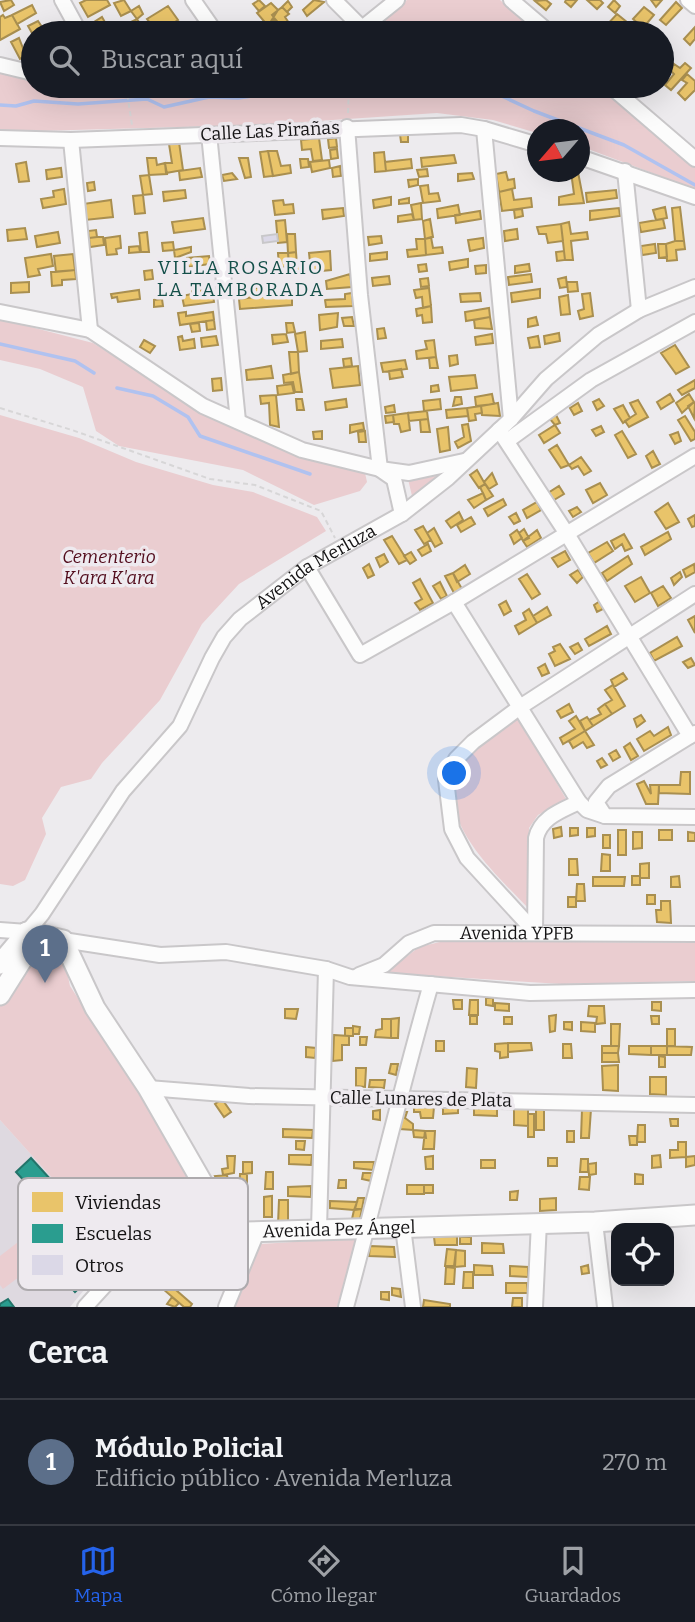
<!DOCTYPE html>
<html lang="es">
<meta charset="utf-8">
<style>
:root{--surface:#171b24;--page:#20242c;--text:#f1f3f6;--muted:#9ea1a6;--line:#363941;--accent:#2563eb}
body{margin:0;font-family:Bitter,serif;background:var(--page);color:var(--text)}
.controls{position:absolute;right:21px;bottom:21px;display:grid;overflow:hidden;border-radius:14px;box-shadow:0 7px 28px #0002}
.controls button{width:63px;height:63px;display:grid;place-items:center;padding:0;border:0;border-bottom:2px solid var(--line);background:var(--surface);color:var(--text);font:35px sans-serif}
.compass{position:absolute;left:527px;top:119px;width:63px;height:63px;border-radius:50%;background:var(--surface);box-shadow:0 7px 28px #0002;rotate:242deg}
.you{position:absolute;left:455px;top:774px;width:24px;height:24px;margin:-18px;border:5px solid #fff;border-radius:50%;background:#1a73e8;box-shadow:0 0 0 10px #1a73e833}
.badge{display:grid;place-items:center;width:46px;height:46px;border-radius:50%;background:var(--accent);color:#fff;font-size:23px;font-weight:700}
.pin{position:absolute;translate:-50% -58px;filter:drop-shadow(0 2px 4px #0008)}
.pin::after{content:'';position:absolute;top:37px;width:24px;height:21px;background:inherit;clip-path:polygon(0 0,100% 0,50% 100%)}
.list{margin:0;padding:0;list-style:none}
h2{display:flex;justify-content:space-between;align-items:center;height:91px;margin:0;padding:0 28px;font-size:30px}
h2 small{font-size:23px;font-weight:400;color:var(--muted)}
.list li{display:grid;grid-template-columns:46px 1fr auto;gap:21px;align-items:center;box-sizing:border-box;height:126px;padding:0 28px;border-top:2px solid var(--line)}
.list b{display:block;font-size:26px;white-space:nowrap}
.list p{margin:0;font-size:23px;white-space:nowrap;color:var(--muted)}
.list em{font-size:23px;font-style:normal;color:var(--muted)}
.icon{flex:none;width:38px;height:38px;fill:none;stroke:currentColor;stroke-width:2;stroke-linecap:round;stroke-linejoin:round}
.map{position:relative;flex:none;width:695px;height:1307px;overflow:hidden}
.search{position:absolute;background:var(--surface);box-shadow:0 7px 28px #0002;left:21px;right:21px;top:21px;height:77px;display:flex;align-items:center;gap:18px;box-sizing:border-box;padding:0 24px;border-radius:38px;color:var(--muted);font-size:26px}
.sheet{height:217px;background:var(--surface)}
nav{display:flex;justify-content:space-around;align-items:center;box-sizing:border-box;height:98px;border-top:2px solid var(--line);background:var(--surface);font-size:19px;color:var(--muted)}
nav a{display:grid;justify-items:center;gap:4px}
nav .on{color:var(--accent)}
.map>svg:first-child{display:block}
.built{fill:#ded9e0}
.green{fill:#eacdd0}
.homes{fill:#e9c46a;stroke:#a98f50;stroke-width:2}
.schools{fill:#2a9d8f;stroke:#23746a;stroke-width:2}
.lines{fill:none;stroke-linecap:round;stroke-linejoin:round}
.stream{stroke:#b0c2f0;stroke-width:3.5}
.building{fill:#dbd8e7;stroke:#c8c7c9;stroke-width:2}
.street-casing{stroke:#c9c7c9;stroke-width:18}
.secondary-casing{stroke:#c9c7c9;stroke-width:23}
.path{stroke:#d7d6d7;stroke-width:2;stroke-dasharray:5 3.5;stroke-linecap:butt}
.street{stroke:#fcfcfc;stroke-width:14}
.secondary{stroke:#fcfcfc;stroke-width:19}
.labels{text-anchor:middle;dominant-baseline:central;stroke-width:7;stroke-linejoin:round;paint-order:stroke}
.street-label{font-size:18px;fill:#141314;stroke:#eeeaef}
.park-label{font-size:18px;font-style:italic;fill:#510b1b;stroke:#eeeaef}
.neighbourhood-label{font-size:19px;letter-spacing:2px;fill:#144f49;stroke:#eeeaef}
.key{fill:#eeeaef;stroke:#adaaad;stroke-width:2}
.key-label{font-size:19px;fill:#141314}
</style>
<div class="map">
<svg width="695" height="1307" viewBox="0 0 695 1307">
<rect width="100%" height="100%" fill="#edebee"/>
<path class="built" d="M0,1120L117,1250L70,1307H0Z"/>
<path class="green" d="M407,0H500L539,33H365Z
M0,70L33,77V86H600L695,165V189L580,146V130H538L537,133L493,120L437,113L258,125L0,132Z
M0,319L93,343L198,409L273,446L365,473L367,482L360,491L314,505L243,470L119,446L96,431L83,387L40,369L0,360Z
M0,415L79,438L136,462L213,485L253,492L317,517L326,531L239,584L202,624L160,700L102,763L91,779L61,787L42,818L46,834L25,880L13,886L0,884Z
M443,473L412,496L408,479Z
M519,718L566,799L538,815L529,828L528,908C499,877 439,825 456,776C466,751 499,733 519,718Z
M444,941L695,943V981L562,984L386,973L419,947Z
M48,950L64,958L70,986L139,1092L190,1178L117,1250L0,1120V1004L34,953Z
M357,1238L337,1307H233L261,1244Z
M22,1239L39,1262L3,1289L0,1285V1256Z"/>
<path class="homes" d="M11,0L14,5L4,11L0,2Z
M86,0H107L110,5L88,17L80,3Z
M124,0L131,11L121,16L114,3Z
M259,0L265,6L259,11L253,4Z
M314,0L324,2L307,16L303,10Z
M546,0L551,4L546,10L535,1Z
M566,0H577L571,7L565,2Z
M587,0H600L603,3L597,9Z
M614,0L620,6L615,13L608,7Z
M651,0H662L656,7Z
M288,1L292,7L287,12L282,7Z
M676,2L682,8L666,25L660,20Z
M271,3L278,10L268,26L257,13Z
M32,5L36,13L17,24L12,15Z
M139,6L143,14L137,19L131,11Z
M168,6L178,20L158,33L147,19Z
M282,7L289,14L285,17L289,23L283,29L272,15Z
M644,7L654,15L643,28L633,19Z
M617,14L628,23L620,33H606L602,30Z
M3,15L5,18L12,15L20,29L0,40V17Z
M102,17L106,24L89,33L86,27Z
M137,19L140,24L133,29L129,23Z
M275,19L282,27L275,33L270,23Z
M38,21L42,27L32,33L28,26Z
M196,23L204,33H189L186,30Z
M628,23L639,33H628L623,29Z
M140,24L147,33H136L133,29Z
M171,25L176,31L166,33L165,31Z
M695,27V39L690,45L684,39Z
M19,38L26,56L20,59L11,42Z
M663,54L674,64L669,69L662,64Z
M685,63L691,68L671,90L665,85L674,74L669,69L674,64L680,68Z
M687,74L695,81V90L685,100L678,93L687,83L682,80Z
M408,133V142H401L400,134Z
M319,138L322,160L313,161L311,149L302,150L301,140Z
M336,138L337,147L329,148L328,139Z
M179,142L183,170L166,173L165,163H172L169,144Z
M337,149L338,158L331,159L330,150Z
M268,151L273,176L264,177L260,152Z
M268,151H277L281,166L290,165L291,173L273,176Z
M384,152L386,171L375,172L374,153Z
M454,155L456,163L422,167L421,158Z
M147,158H156L157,165L165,163L167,174L149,175Z
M239,158H248L251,177L245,178Z
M300,159H308L309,167L301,168Z
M411,159L412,168L386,171L385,162Z
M329,160L330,168L312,172L310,162Z
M26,162L29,181L19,182L16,164Z
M340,166L341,176L333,177L332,168Z
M61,168L62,177L47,179L46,170Z
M200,168L202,177L180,180L179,171Z
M427,169L428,176L419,177L417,170Z
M506,172L508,180L514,179L515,188L499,192L496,174Z
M571,172H578L584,203L559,205V197L574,194Z
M232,173L237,179L224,181L222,175Z
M472,173L474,179L458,181V174Z
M149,175L152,194L143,195L140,176Z
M418,179V185L409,187L408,180Z
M94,182L95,190L88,191L87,183Z
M428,185L429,194L438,193L440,201L423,203L420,186Z
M64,189L66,204L43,208L41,199L54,197L53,191Z
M512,189L514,200L531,198L532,207L502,211L499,192Z
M185,190L186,198L164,201L163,192Z
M616,190L617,198L587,202L586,193Z
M143,195L145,213L135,214L133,196Z
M391,197V205L374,208L373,200Z
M409,198V203L399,204V200Z
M111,200L113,217L85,220L83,204Z
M283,200L284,205L293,204L294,213L275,215L273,201Z
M421,203L422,219L414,220L411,205Z
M458,205L460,215L438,218L437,209Z
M665,207L667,218L656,220L653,210Z
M680,207L684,241H675L672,208Z
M343,208L344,216L323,219L322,210Z
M619,208L620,216L590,220V211Z
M522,209L523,216L515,218L514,210Z
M480,211L481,219L456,223L455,215Z
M412,214L414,220L398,222V216Z
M203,218L205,229L174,233L172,222Z
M430,219L433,237L425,239L423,221Z
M663,219L665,228L641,232L639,223Z
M285,220L287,242L278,243L276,221Z
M569,222L571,234L587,232L588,239L571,241L573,260H565L561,224Z
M561,224L563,241L548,243L546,234H539L537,227Z
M25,228L27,239L8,241L7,230Z
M517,229L518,239L505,241L504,231Z
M96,230L97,237L89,238L88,231Z
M58,232L60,243L37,247L35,236Z
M147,232L149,252H141L139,233Z
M287,234H295L296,252L288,253Z
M120,236L121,248L116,249L117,254L107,255L105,238Z
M381,236L382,243L369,245L368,237Z
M97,237H103L104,245L90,247L89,238Z
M431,237L433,248L442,247L443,253L426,255L425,239Z
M483,238L484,248L470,251L468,240Z
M416,239H425L426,255L408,257L407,250L417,249Z
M675,241H684L685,249L676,250L677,260L667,261L666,244Z
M173,242L174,250L163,251L162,243Z
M655,244L656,253L642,255L641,246Z
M658,244H666L667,257L659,258Z
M139,246L140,252L129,253V247Z
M191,247V252L175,258L174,250Z
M330,251L331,270L311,272L309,253Z
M564,251L565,260L557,261L556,252Z
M296,252L297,265H305L306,271L290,273L288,253Z
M387,252V259L370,261V254Z
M278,253H288L289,267H279Z
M51,254L53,266L38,269L40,275L28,277L25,258Z
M73,254L75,270L56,272L54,256Z
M209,256L210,264L188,267L187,258Z
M468,259V267L450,270L449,262Z
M426,264L427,271L419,272L418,265Z
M529,264L530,271L515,273V266Z
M486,265V273L476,274L475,266Z
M75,270L76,279L62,280V285L52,286L51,272Z
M152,270L153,279L145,280L144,271Z
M350,274L352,287L327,289L326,281Z
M531,274L532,282L509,285L508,277Z
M389,276L390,284L373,286L372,278Z
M566,277L567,287L560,288L558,279Z
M428,278L429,286L421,287L420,279Z
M29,282V292L11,293V283Z
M567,282H577L578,291L568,292Z
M264,287L265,296L239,299L238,290Z
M212,288L214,302L184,306L182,296L192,294V291Z
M429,288L431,306L423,308L422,297L416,298L414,290Z
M540,289V298L512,302L511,293Z
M139,290L140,299L118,302L117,297L112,298L111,294Z
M292,293V305L240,309L239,299Z
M352,293L353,306L326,307L325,300L345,299V294Z
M480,293L481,301L461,302L460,294Z
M590,293L593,316L580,319L578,311L584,309L582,294Z
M568,295L570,314L561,315L559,297Z
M162,299L163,306L154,307V300Z
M431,306L432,322L423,323L422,315L417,316L416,309Z
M489,308L490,317L466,321L465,312Z
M186,312V316L213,312L214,320L180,325L178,313Z
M338,313L337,327L320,330L319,315Z
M352,317L354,326H344L342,318Z
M490,317L492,329L475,328L474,320Z
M536,317L538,325L528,327V319Z
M214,320L215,329L207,330L206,321Z
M199,323L200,331L192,332L190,324Z
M286,323H293L295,332L287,333Z
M384,328L386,338L378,339L377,329Z
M305,332L307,351L298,352L295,334Z
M559,333L560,341L545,344L544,336Z
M286,334L288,342L273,344L272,335Z
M492,334L493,343L476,345L475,337Z
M182,336L183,341L194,339L195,348L180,350L178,337Z
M216,336L218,345L202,347L201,338Z
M538,336L540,347L530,348L528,338Z
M342,339L343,347L321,349V341Z
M144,340L155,346L150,353L140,347Z
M434,340L436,357L417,359L416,351L427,349L425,341Z
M675,345L689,367L676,374L661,353Z
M289,352H298L299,372L291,374Z
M457,355L458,364L450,366L449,356Z
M436,357L438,368H430L429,358Z
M351,358L352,366L344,367L343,359Z
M405,360L407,369L383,372L381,363Z
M271,366L273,378L247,380L246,370Z
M358,366L360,385L333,388L330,369Z
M401,369L403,377L390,379L389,371Z
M299,372L302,392H295L293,382L284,383L283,375Z
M475,375L477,388L451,391L449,377Z
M221,378L222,390L213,391L212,379Z
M695,380V388L682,395L678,390Z
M292,384L294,393L278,395L277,386Z
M438,385L439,391L431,392V386Z
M492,394L494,404L476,406L475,397Z
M670,394L674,401L661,409L657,402Z
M689,394L694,402L682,413L676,403Z
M276,395L279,427L270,425L269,403L261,404L260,396Z
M455,397H461L462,404L453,406Z
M296,399H302L304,410H297Z
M346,399L347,407L326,410L325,402Z
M440,399L441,409L424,411L423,401Z
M599,399L604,406L597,410L593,402Z
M638,400L648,417L629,427L625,421L636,414L630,403Z
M694,402L695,404L694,418L688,406Z
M498,403L500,416L482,415L481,406Z
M578,403L582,411L574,415L570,408Z
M394,405L395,412L386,413L385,407Z
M623,405L630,418L623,423L614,409Z
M481,406L482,413L475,414L476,420L469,421L467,408Z
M467,408L468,416L447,418L446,410Z
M427,411L428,419L409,421L408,413Z
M408,413L410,430L401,432L399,424H394L393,415Z
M393,415L394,422L386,423L385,416Z
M556,415L560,423L555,425L550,419Z
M685,416L695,432V439L691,441L678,420Z
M428,419L430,432H421L420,420Z
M363,423L364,429L350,433V425Z
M468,424L471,441L458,448L455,442L464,437L462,425Z
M555,425L560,433L544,443L539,435Z
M601,426L604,432L596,436L592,430Z
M448,427L450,450L440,452L437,429Z
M322,431V439H314L313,432Z
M365,431L366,442H359L358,432Z
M622,431L636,454L628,458L615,435Z
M678,432L681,441L675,444L670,435Z
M557,445L569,465L561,468L549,450Z
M653,451L660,464L652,468L646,456Z
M581,457L591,471L584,475L578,466L572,469L569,465Z
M477,470L485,484L479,488L470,475Z
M492,473L497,484L489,489L484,482Z
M600,483L607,495L593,503L586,490Z
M485,484L493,496L486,500L480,487Z
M559,486L564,494L554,500L548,493Z
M483,493L486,500L474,508L468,500Z
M503,499L506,505L488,516L484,509Z
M537,502L541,510L527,518L523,510Z
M668,503L679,522L666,529L655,512Z
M577,507L581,512L573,517L569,511Z
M459,512L463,520L451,528L446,521Z
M516,513L520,521L514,524L509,517Z
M695,515V526L692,527L688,519Z
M471,517L475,524L461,532L457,525Z
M423,526L431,540L424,544L415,530Z
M434,528L442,543L435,547L427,533Z
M524,529L529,538L523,541L519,533Z
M517,530L522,538L514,544L510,535Z
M537,530L541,538L527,547L523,541Z
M668,532L671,539L645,555L641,547Z
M624,534L632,548L625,551L622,544L615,549L611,541Z
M392,536L407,560L399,564L384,540Z
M607,542L613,551L594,563L588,553Z
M428,544L431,551L422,556L418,550Z
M565,551L570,560L558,567L552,558Z
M411,552L416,560L410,564L404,556Z
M384,554L388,562L380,567L376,558Z
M628,556L632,564L607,581L602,573Z
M369,564L374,575L368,578L363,568Z
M694,564L695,572L686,577L683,570Z
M465,565L470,574L457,582L453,573Z
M578,570L583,577L577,583L570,575Z
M680,572L682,577L674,585L671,578Z
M453,573L462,589L454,593L445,576Z
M527,574L540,594L532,599L519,579Z
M641,577L650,593L635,602L625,586Z
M420,579L433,603L420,610L415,603L422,599L413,583Z
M440,582L447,596L441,599L433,586Z
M663,586L671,598L658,606L651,593Z
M506,601L511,611L504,615L499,605Z
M600,601L603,609L597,612L594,605Z
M547,607L551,615L537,623L533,616Z
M529,609L537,623L519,634L515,626L526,620L523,613Z
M695,616V633L688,620Z
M607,626L611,634L589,646L585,639Z
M677,637L682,646L654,661L650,653Z
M578,643L582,650L575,654L570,647Z
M560,644L570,659L555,666L549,654L555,651L553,647Z
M691,658L695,665L688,668L683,662Z
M545,664L549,673L542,676L538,668Z
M623,673L627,679L614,687L611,680Z
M613,685L625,706L612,714L605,704L612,700L605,690Z
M569,704L573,712L561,718L557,711Z
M605,704L612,714L593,726L589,720L601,714L598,709Z
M641,715L645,721L637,727L634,719Z
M576,716L585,731L563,744L560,738L575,729L569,721Z
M587,717L593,726L585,731L580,721Z
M668,727L671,735L644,751L637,739L650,731L654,736Z
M585,731L594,745L587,748L583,742L573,748L569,741Z
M630,743L638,756L631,760L624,747Z
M616,750L620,757L613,761L609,754Z
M602,758L607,765L601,768L597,761Z
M681,772H690V794L659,793V785H680Z
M644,781L651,794L650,785H659L658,804H646L637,784Z
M561,827L562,836L554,838L553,829Z
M570,828H578V835L570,836Z
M587,828H595V836L587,837Z
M618,830H626V855H618Z
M659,830H672V840H659Z
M633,832H642V848L633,849Z
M688,832L695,833V841H688Z
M603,835H610V848H603Z
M602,854L610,855V871H601Z
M569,859H577L578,875H569Z
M649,863V878H640V864Z
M632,876H640V885H632Z
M679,876L680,887H671V877Z
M593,877H625L624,886H593Z
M577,884H584L585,901H576Z
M647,895H655V904H647Z
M568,897H576V907H568Z
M661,901H670L671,923L657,922L656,910H661Z
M486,998H493V1006L486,1005Z
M453,1000H462V1009H454Z
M470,1000H478V1015H469Z
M652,1002H661V1011L652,1010Z
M495,1003L509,1004V1011L495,1010Z
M589,1006H604L605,1023L596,1024L597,1017L588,1016Z
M285,1009H298L296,1019L285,1018Z
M556,1015L555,1031L550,1032L549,1016Z
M470,1016H477V1024H470Z
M651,1016H659V1024H652Z
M504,1017H512V1024H504Z
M399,1018L398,1038H391V1019Z
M382,1019H391V1038L375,1037L376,1030L382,1029Z
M564,1022H572V1030L564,1029Z
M581,1022L595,1023V1032L581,1031Z
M611,1024H620L619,1046H611Z
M353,1026L360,1027L359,1034H353Z
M345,1028H353V1036H345Z
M667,1029H675V1046H667Z
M334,1035L349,1036V1045H342V1060L333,1061Z
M360,1037H367L366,1045H360Z
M436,1041H444V1051H436Z
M508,1043V1057L500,1058V1052L495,1051V1044Z
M508,1043H531L532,1050L508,1052Z
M563,1044H571L572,1058H563Z
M602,1046H619L618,1053H602Z
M629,1046H651V1055L629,1054Z
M651,1046H667V1055H651Z
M667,1046L692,1047L691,1055H667Z
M306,1047L316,1048L315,1058L306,1057Z
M602,1053H618L619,1062H602Z
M659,1056L665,1057V1067H659Z
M391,1064H398L396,1075L389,1073Z
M618,1065V1091L603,1090L602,1066Z
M356,1068H366L365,1087L356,1086Z
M467,1068L477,1069L476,1088L466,1087Z
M650,1077H666V1095L650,1094Z
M370,1080H385L384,1088L369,1087Z
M222,1099L231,1112L224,1117L215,1104Z
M458,1104V1113L443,1114V1106Z
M414,1106L434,1107L433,1118H421L420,1112H414Z
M474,1106H497V1116L474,1115Z
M528,1108V1126L514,1125V1109Z
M536,1108H544V1130H536Z
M582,1109H591L589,1138H581Z
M380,1110V1120L373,1119V1111Z
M402,1112H407L405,1118L413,1124V1130L400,1129Z
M528,1114H534V1137H528Z
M670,1119H678V1126H671Z
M638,1125H645V1142H637Z
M283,1129L313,1130L312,1138L283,1137Z
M413,1130L425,1131L426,1138L414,1137Z
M425,1131H435L434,1149H423Z
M567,1131H574V1142H567Z
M629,1136H637V1145H630Z
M296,1141H305L304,1150L296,1149Z
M678,1142H686V1157L670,1158V1150H678Z
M289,1155H312L311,1165L289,1164Z
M660,1155L661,1167L652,1168V1156Z
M227,1156H235L234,1173L223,1175L222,1169L228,1168Z
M433,1156V1169H426L425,1157Z
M695,1156V1165L686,1167V1157Z
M548,1158H557V1166H548Z
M581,1159H588V1172H580Z
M481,1160H495V1168H481Z
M243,1162H252V1173L243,1174Z
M354,1162H374L373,1170L354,1168Z
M596,1163V1174L589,1175L588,1164Z
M266,1172H273V1189H265Z
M363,1173H372L371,1181L362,1179Z
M240,1174H247V1198L239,1197Z
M635,1174L643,1175V1184H635Z
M227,1175L228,1182L219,1184L215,1176Z
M580,1177H590L589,1190L579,1189Z
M339,1180H346V1188H338Z
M407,1185H424V1194H407Z
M424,1185H433V1193H424Z
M311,1186V1197L288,1196V1187Z
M518,1191L517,1200H510V1192Z
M272,1196V1217H264V1197Z
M358,1198H364L362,1209H355Z
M556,1198V1210L540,1211V1199Z
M279,1200H288V1224H278Z
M330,1201L357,1202L354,1210L330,1208Z
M362,1209L360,1219H352L354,1210Z
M457,1236V1245H435L434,1237Z
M460,1237H471V1244H460Z
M482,1243L503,1244L504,1253H482Z
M370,1246L394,1247L395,1257L369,1256Z
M447,1249L456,1250L454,1266H445Z
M456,1250L465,1251V1266L455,1267Z
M474,1265L492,1266L493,1275H474Z
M588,1265L589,1273L582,1274L581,1267Z
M510,1266L528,1267V1277L510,1276Z
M446,1267L455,1268L454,1284H445Z
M464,1272H473V1288H463Z
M161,1277L192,1304L190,1307H184L156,1283Z
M506,1283H527L528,1293H506Z
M392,1288L400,1289L401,1297L392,1295Z
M381,1292H389V1300L381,1299Z
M172,1297L179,1303L175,1307L167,1304Z
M513,1298H522V1307H512Z
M424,1300L450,1304V1307H423Z"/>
<path class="schools" d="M31,1158L113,1248L86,1273L73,1259L86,1248L16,1172Z
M71,1257L90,1278L75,1292L56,1271Z
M8,1299L14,1307H0V1304Z"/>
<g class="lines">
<path class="stream" d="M357,86H364
M480,86L534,111L624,145L695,185
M0,105L16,106L34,101L78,104L147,99L164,107L209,97L238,98L302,89L329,93L346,86
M0,344L75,361L94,373
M117,388L153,396L188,417L200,436L310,474"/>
</g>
<path class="building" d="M277,234L278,241L263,243L262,236Z"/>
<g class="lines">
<defs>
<g id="street">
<path d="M62,0L80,33"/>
<path d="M193,0L216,33"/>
<path d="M334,0L362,28"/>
<path d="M511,0L550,33"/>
<path d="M688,0L695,6"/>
<path d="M356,33L397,0"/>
<path d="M0,65L33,73"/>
<path d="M610,86L695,159"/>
<path d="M347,127L360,295L380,469"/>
<path d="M484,129L511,419"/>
<path d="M209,134L238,421"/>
<path d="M0,138L71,140L461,125L484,129L538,145"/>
<path d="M71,140L90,330"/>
<path d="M580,157L695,197"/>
<path d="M625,171L639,310"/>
<path d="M0,312L90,330L203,406L302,450L380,469L409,473L464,461"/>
<path d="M499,430L567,534L690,736"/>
<path d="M507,441L591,380L695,322"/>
<path d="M381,470L394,479L402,514"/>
<path d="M307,567L360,655L454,602L695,456"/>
<path d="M454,602L579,802L587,810L605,816"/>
<path d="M695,733L609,786L596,802L605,816L695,817"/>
<path id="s1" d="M0,930L27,932L42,914L123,791L180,726L212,658L224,637L240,619L307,567L402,514L448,478L511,419L546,379L598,335L639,310L695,287"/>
<path d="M535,932L467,858L452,829L446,780L456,759L473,742L520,707L695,594"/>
<path d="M535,932L536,838C541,817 561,811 579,802"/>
<path d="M63,940L160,955L226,952L326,969L350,977L530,993L695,990"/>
<path id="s2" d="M359,975L384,965L409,943L434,933L695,934"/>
<path d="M148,1088L249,1096L695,1105"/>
<path d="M595,1222L605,1307"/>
<path d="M403,1227L413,1307"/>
<path d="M319,1229L326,969"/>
<path d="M85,1307L200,1181"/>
<path d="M226,1307L257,1232"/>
<path d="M346,1307C375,1200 400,1091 431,984"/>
<path d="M535,1307L539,1222"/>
</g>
<g id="secondary">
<path id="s3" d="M27,932L63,940L95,1008L148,1088L221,1215L245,1232L595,1222L695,1215"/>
<path d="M0,964L26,933"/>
<path d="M0,995L22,960L27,932"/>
</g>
</defs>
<use href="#street" class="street-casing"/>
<use href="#secondary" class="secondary-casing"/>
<path class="path" d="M126,86L132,125
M348,113L349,86
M0,408L72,430L210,479L255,485L321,511L335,538"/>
<use href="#street" class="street"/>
<use href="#secondary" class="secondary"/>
</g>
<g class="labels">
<g class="street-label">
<text transform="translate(270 131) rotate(-3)">Calle Las Pirañas</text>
<text stroke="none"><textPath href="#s1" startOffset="500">Avenida Merluza</textPath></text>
<text stroke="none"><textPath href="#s2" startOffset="170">Avenida YPFB</textPath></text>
<text transform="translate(421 1099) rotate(1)">Calle Lunares de Plata</text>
<text stroke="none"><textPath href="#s3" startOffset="478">Avenida Pez Ángel</textPath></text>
</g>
<g class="park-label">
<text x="109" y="557">Cementerio<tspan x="109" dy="21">K'ara K'ara</tspan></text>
</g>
<g class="neighbourhood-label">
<text x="241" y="267">VILLA ROSARIO<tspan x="241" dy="22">LA TAMBORADA</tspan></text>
</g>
</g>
<rect x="18" y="1178" width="230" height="112" rx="10" class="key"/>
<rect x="32" y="1192" width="31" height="20" fill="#e9c46a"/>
<rect x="32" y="1224" width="31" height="19" fill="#2a9d8f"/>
<rect x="32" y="1255" width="31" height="20" fill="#dbd8e7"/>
<g class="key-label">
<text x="75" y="1209">Viviendas</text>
<text x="75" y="1240">Escuelas</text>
<text x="75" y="1272">Otros</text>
</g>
</svg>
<div class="controls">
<button><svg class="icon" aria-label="locate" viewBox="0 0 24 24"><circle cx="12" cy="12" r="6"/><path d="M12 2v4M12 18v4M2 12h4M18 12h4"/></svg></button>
</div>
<svg class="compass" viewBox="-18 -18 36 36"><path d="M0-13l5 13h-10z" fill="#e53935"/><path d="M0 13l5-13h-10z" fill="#9ea1a6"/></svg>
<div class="you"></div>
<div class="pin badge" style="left:45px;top:983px;background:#5c6f8a">1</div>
<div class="search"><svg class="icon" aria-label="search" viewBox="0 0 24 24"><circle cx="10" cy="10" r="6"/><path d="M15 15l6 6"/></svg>Buscar aquí</div>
</div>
<section class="sheet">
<h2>Cerca<small></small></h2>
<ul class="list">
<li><span class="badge" style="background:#5c6f8a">1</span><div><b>Módulo Policial</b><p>Edificio público · Avenida Merluza</p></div><em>270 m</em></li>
</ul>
</section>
<nav>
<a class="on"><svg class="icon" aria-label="map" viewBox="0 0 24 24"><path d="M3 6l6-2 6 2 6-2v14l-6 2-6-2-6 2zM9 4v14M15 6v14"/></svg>Mapa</a>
<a><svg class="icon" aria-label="directions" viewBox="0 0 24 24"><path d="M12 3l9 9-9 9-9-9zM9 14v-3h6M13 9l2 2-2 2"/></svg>Cómo llegar</a>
<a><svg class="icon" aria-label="saved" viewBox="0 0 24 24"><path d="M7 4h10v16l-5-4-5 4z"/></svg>Guardados</a>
</nav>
